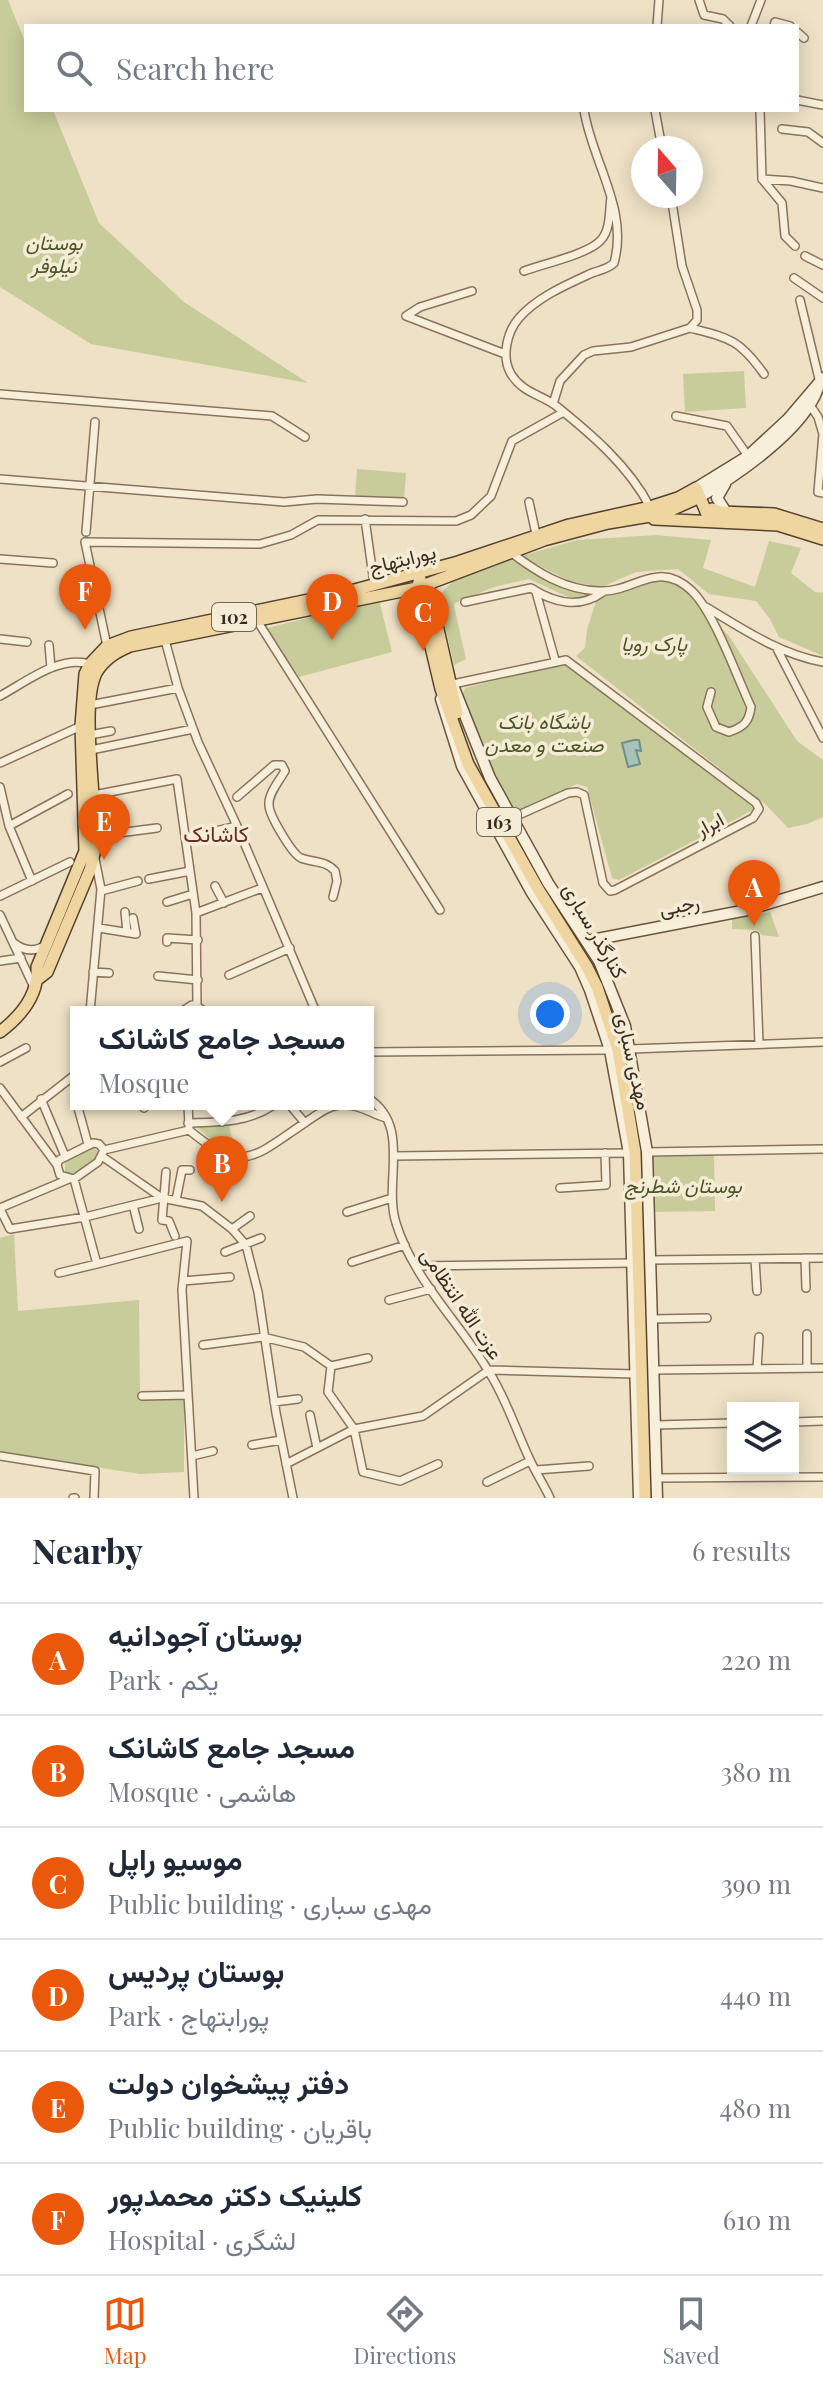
<!DOCTYPE html>
<meta charset="utf-8">
<style>
:root{--surface:#fff;--page:#f6f6f7;--text:#1f2937;--muted:#747a83;--line:#e0e1e3;--accent:#ea580c}
body{margin:0;font-family:"Playfair Display",Vazirmatn,serif;background:var(--page);color:var(--text)}
.controls{position:absolute;right:24px;bottom:24px;display:grid;overflow:hidden;border-radius:0px;box-shadow:0 4px 20px #0003}
.controls button{width:72px;height:72px;display:grid;place-items:center;padding:0;border:0;border-bottom:2px solid var(--line);background:var(--surface);color:var(--text);font:40px sans-serif}
.compass{position:absolute;left:631px;top:136px;width:72px;height:72px;border-radius:50%;background:var(--surface);box-shadow:0 4px 20px #0003;rotate:340deg}
.you{position:absolute;left:550px;top:1014px;width:28px;height:28px;margin:-20px;border:6px solid #fff;border-radius:50%;background:#1a73e8;box-shadow:0 0 0 12px #1a73e833}
.badge{display:grid;place-items:center;width:52px;height:52px;border-radius:50%;background:var(--accent);color:#fff;font-size:26px;font-weight:700}
.pin{position:absolute;translate:-50% -66px;filter:drop-shadow(0 2px 4px #0008)}
.pin::after{content:'';position:absolute;top:42px;width:28px;height:24px;background:inherit;clip-path:polygon(0 0,100% 0,50% 100%)}
.popup{position:absolute;left:70px;top:1006px;width:304px;height:104px;box-sizing:border-box;display:grid;place-content:center;border-radius:0px;background:var(--surface);filter:drop-shadow(0 2px 6px #0005);font-size:26px;white-space:nowrap;color:var(--muted)}
.popup b{font-size:30px;color:var(--text)}
.popup::after{content:'';position:absolute;left:50%;top:100%;margin-left:-16px;border:16px solid transparent;border-top-color:var(--surface)}
.list{margin:0;padding:0;list-style:none}
h2{display:flex;justify-content:space-between;align-items:center;height:104px;margin:0;padding:0 32px;font-size:34px}
h2 small{font-size:26px;font-weight:400;color:var(--muted)}
.list li{display:grid;grid-template-columns:52px 1fr auto;gap:24px;align-items:center;box-sizing:border-box;height:112px;padding:0 32px;border-top:2px solid var(--line)}
.list b{display:block;font-size:30px;white-space:nowrap}
.list p{margin:0;font-size:26px;white-space:nowrap;color:var(--muted)}
.list em{font-size:26px;font-style:normal;color:var(--muted)}
.icon{flex:none;width:44px;height:44px;fill:none;stroke:currentColor;stroke-width:2;stroke-linecap:round;stroke-linejoin:round}
.map{position:relative;flex:none;width:823px;height:1498px;overflow:hidden}
.search{position:absolute;background:var(--surface);box-shadow:0 4px 20px #0003;left:24px;right:24px;top:24px;height:88px;display:flex;align-items:center;gap:20px;box-sizing:border-box;padding:0 28px;border-radius:0px;color:var(--muted);font-size:30px}
.sheet{height:776px;background:var(--surface)}
nav{display:flex;justify-content:space-around;align-items:center;box-sizing:border-box;height:112px;border-top:2px solid var(--line);background:var(--surface);font-size:22px;color:var(--muted)}
nav a{display:grid;justify-items:center;gap:4px}
nav .on{color:var(--accent)}
.map>svg:first-child{display:block}
.green{fill:#c7cc9a}
.water{fill:#a8c1b9;stroke:#6e9087;stroke-width:2}
.lines{fill:none;stroke-linecap:round;stroke-linejoin:round}
.minor-casing{stroke:#89735c;stroke-width:10}
.secondary-casing{stroke:#6b553f;stroke-width:13}
.primary-casing{stroke:#574230;stroke-width:14}
.minor{stroke:#f8efda;stroke-width:7}
.secondary{stroke:#f8efda;stroke-width:10}
.primary{stroke:#efd6a0;stroke-width:11}
.labels{text-anchor:middle;dominant-baseline:central;stroke-width:7;stroke-linejoin:round;paint-order:stroke}
.shield{fill:#f5ecd6;stroke:#716657;stroke-width:2}
.shield-label{font-size:18px;font-weight:bold;fill:#392c20}
.park-label{font-size:20px;font-style:italic;fill:#4a5527;stroke:#f5ecd6}
.street-label{font-size:20px;fill:#392c20;stroke:#f5ecd6}
.neighbourhood-label{font-size:22px;fill:#652e20;stroke:#f5ecd6}
</style>
<div class="map">
<svg width="823" height="1498" viewBox="0 0 823 1498">
<rect width="100%" height="100%" fill="#eee1c6"/>
<path class="green" d="M0,0H8L26,44V110H53L99,223L184,302L308,383L91,344L0,287Z
M744,371L746,408L685,412L683,374Z
M357,469L406,473L404,500L355,497Z
M656,535L711,540L703,568L755,587L769,541L801,548L791,573L815,592L823,593V656L779,637L770,619L756,601L709,594L678,569L636,572L602,587L571,582L521,556L577,540Z
M509,559L569,590L586,594L587,597H568L529,579L494,587L455,603L454,606L466,659L454,665L441,608V593L456,578Z
M656,579L672,582L688,593L729,636L797,741L823,760V817L807,824L788,828L765,804L576,656L585,648L587,630L596,601L607,595Z
M379,600L392,652L299,677L267,628Z
M565,663L755,809L619,880L612,878L587,787L577,784L513,813L485,761L463,694L465,688Z
M770,912L779,937L762,935L757,930L732,929V919Z
M229,1124L234,1148L224,1150L195,1126Z
M91,1147L98,1151V1158L71,1175L65,1173V1163Z
M714,1155L715,1211L652,1212L650,1157Z
M14,1234L18,1311L139,1300L140,1397H184V1472L140,1474L0,1452V1238Z"/>
<path class="water" d="M634,740H639L641,751L636,750L640,764L628,767L622,743Z"/>
<g class="lines">
<defs>
<path id="minor" d="M699,0L704,15L723,19L730,26
M657,26L659,0
M751,26L761,0
M774,26L775,22L790,26
M797,32L804,38
M797,100L823,105
M584,110C592,162 629,209 614,263C608,269 600,270 592,273C568,284 537,297 519,318C507,332 501,357 511,374C522,392 539,394 555,405C590,433 629,466 650,507
M655,110L662,148
M760,110L762,179
M782,129L808,132L823,143
M762,179L782,203L785,236L795,246
M762,179L791,181L823,188
M805,256L823,265
M524,271C543,264 589,254 601,240C611,229 609,210 611,197
M794,278L823,298
M472,291L420,307L406,316L505,354
M800,300L820,383
M690,328C729,338 739,339 764,374
M0,394L272,416L305,437
M553,404L560,381L584,355L593,351L631,347L690,328L697,320V310L682,266L671,196
M810,405L818,417L823,434
M676,416L727,426L748,456
M823,434L818,492L823,493
M0,479L284,502L317,499L403,502
M529,502L536,534
M365,519L374,583
M86,532L95,422
M510,552C537,572 564,590 599,591C635,593 657,558 692,591C715,614 736,675 751,707C749,722 744,727 729,732L716,727L707,707L711,692
M0,559L53,563
M536,592L555,660
M465,602L531,588C554,603 580,609 603,592
M706,607C743,629 779,654 823,662
M258,622L440,910
M0,639L27,642
M165,640L178,688L198,742L237,826L316,1012
M49,645L51,668
M107,646L85,542L260,544L291,535L318,520L456,521L471,515L491,496L512,441L562,413
M776,647L823,738
M453,684L566,660L756,803L759,809L753,818L615,890L610,891L603,883L584,795L577,792L568,793L512,818
M0,696C26,682 59,655 90,664
M90,705L178,688
M90,735L111,731
M91,750L193,729
M0,763L81,726
M0,787L9,826L32,881
M94,795L177,779L196,913L197,1006L205,1012
M237,797L274,765H282L285,771C279,781 268,794 269,805C269,815 292,854 301,858C314,863 325,860 335,871L337,881L333,897
M9,826L68,794
M95,836L157,828
M185,838L237,826
M149,879L190,871
M215,886L224,903
M101,891L138,881
M0,896L70,862
M167,902L193,894
M125,912L127,932
M196,913L262,888
M0,915L33,985
M99,928L136,934L133,918
M755,936L759,1044
M167,942V938L198,940
M14,943C24,951 35,952 46,945
M0,961L21,958
M93,972L109,973
M229,975L290,948
M158,976L198,980
M105,1011L111,1012
M90,1012L101,889L95,859
M181,1012L192,1005L197,1006
M630,1049L823,1042
M368,1052L610,1050
M0,1062L26,1048
M0,1088L57,1165
M368,1098C412,1126 383,1182 396,1223C413,1279 460,1323 489,1372C507,1400 516,1431 530,1460C536,1473 544,1485 550,1498
M41,1099L65,1156
M77,1104L88,1144
M143,1104L144,1108
M188,1104L189,1126
M289,1104L305,1123
M21,1117L76,1074
M222,1122L225,1104
M188,1123C218,1122 246,1123 272,1106
M93,1143L99,1144L104,1150L98,1162L74,1179L60,1175L57,1165L59,1160Z
M104,1150L189,1130C243,1175 254,1157 306,1122C317,1115 326,1107 339,1105C357,1103 370,1113 386,1118
M647,1152L823,1149
M395,1156L629,1153
M103,1157L162,1198L202,1206L232,1229L246,1245L258,1292L276,1413L293,1498
M166,1172L162,1220L169,1221L175,1236
M74,1179L97,1264L187,1241L182,1290L194,1498
M560,1188L606,1185L605,1153
M176,1200L182,1170H190
M133,1205L139,1229
M0,1208L69,1179
M0,1209L10,1229L85,1217L162,1198
M347,1212L392,1198
M232,1229L250,1216
M225,1252L261,1238
M805,1258L806,1288
M755,1259L757,1291
M650,1260L823,1258
M352,1262L405,1245
M417,1266L632,1263
M59,1273L97,1264
M183,1281L230,1277
M389,1300L431,1289
M652,1319L707,1318
M807,1334V1368
M203,1345L263,1337L304,1347L331,1366L328,1392L354,1429L363,1472L400,1481L438,1464
M331,1366L368,1358
M757,1369L759,1337
M653,1370L823,1368
M142,1396L188,1395
M274,1402L298,1399
M310,1415L317,1448
M793,1422L823,1421
M655,1425L733,1423
M252,1445L281,1440
M0,1456L95,1471L94,1498
M192,1456L213,1451
M286,1464L354,1429L423,1416L489,1370L635,1374
M536,1470L589,1466
M656,1478L823,1477
M487,1482L530,1461
M73,1498H75"/>
<path id="secondary" d="M725,484L717,498L726,512
M696,488L748,456L788,419L823,378
M700,497C737,475 804,430 818,388
M454,688L490,778L548,883L599,961L625,1026L647,1152L657,1498
M441,699L462,766L532,893L580,967L590,990L610,1050L629,1153L639,1498
M587,941L747,910L823,887"/>
<path id="primary" d="M712,509L720,512L774,514L823,529
M654,519L778,525L823,539
M420,579L417,588L441,689L468,764L538,889L587,967L597,987L618,1050L635,1152L645,1498
M428,585L457,713
M38,979L47,972L90,870L94,854C99,809 79,708 96,673C104,659 116,652 130,646L417,588L544,540L608,523L662,514L700,497
M0,1032C21,1016 39,995 37,967L85,851L81,726L85,674L90,664L107,646L131,637L347,592L458,562L569,525L650,507L678,498L696,488L707,514L737,522"/>
</defs>
<use href="#minor" class="minor-casing"/>
<use href="#secondary" class="secondary-casing"/>
<use href="#primary" class="primary-casing"/>
<use href="#minor" class="minor"/>
<use href="#secondary" class="secondary"/>
<use href="#primary" class="primary"/>
</g>
<g class="labels">
<g class="shield">
<rect x="212" y="603" width="44" height="28" rx="6"/>
<rect x="477" y="808" width="44" height="28" rx="6"/>
</g>
<g class="shield-label">
<text x="234" y="617">102</text>
<text x="499" y="822">163</text>
</g>
<g class="park-label">
<text x="54" y="241">بوستان<tspan x="54" dy="23">نیلوفر</tspan></text>
<text x="654" y="642">پارک رویا</text>
<text x="544" y="720">باشگاه بانک<tspan x="544" dy="23">صنعت و معدن</tspan></text>
<text x="683" y="1184">بوستان شطرنج</text>
</g>
<g class="street-label">
<text transform="translate(402 558) rotate(-14)">پورابتهاج</text>
<text transform="translate(709 823) rotate(-28)">ابرار</text>
<text transform="translate(679 904) rotate(-11)">رجبی</text>
<text transform="translate(596 930) rotate(60)">کنارگذر سباری</text>
<text transform="translate(635 1061) rotate(77)">مهدی سباری</text>
<text transform="translate(463 1303) rotate(56)">عزت الله انتظامی</text>
</g>
<g class="neighbourhood-label">
<text x="216" y="833">کاشانک</text>
</g>
</g>
</svg>
<div class="controls">
<button><svg class="icon" aria-label="layers" viewBox="0 0 24 24"><path d="M12 4l9 5-9 5-9-5zM3 14l9 5 9-5"/></svg></button>
</div>
<svg class="compass" viewBox="-18 -18 36 36"><path d="M0-13l5 13h-10z" fill="#e53935"/><path d="M0 13l5-13h-10z" fill="#747a83"/></svg>
<div class="you"></div>
<div class="pin badge" style="left:754px;top:926px">A</div>
<div class="pin badge" style="left:222px;top:1202px">B</div>
<div class="popup"><b>مسجد جامع کاشانک</b>Mosque</div>
<div class="pin badge" style="left:423px;top:651px">C</div>
<div class="pin badge" style="left:332px;top:640px">D</div>
<div class="pin badge" style="left:104px;top:860px">E</div>
<div class="pin badge" style="left:85px;top:630px">F</div>
<div class="search"><svg class="icon" aria-label="search" viewBox="0 0 24 24"><circle cx="10" cy="10" r="6"/><path d="M15 15l6 6"/></svg>Search here</div>
</div>
<section class="sheet">
<h2>Nearby<small>6 results</small></h2>
<ul class="list">
<li><span class="badge">A</span><div><b>بوستان آجودانیه</b><p>Park · یکم</p></div><em>220 m</em></li>
<li><span class="badge">B</span><div><b>مسجد جامع کاشانک</b><p>Mosque · هاشمی</p></div><em>380 m</em></li>
<li><span class="badge">C</span><div><b>موسیو راپل</b><p>Public building · مهدی سباری</p></div><em>390 m</em></li>
<li><span class="badge">D</span><div><b>بوستان پردیس</b><p>Park · پورابتهاج</p></div><em>440 m</em></li>
<li><span class="badge">E</span><div><b>دفتر پیشخوان دولت</b><p>Public building · باقریان</p></div><em>480 m</em></li>
<li><span class="badge">F</span><div><b>کلینیک دکتر محمدپور</b><p>Hospital · لشگری</p></div><em>610 m</em></li>
</ul>
</section>
<nav>
<a class="on"><svg class="icon" aria-label="map" viewBox="0 0 24 24"><path d="M3 6l6-2 6 2 6-2v14l-6 2-6-2-6 2zM9 4v14M15 6v14"/></svg>Map</a>
<a><svg class="icon" aria-label="directions" viewBox="0 0 24 24"><path d="M12 3l9 9-9 9-9-9zM9 14v-3h6M13 9l2 2-2 2"/></svg>Directions</a>
<a><svg class="icon" aria-label="saved" viewBox="0 0 24 24"><path d="M7 4h10v16l-5-4-5 4z"/></svg>Saved</a>
</nav>
